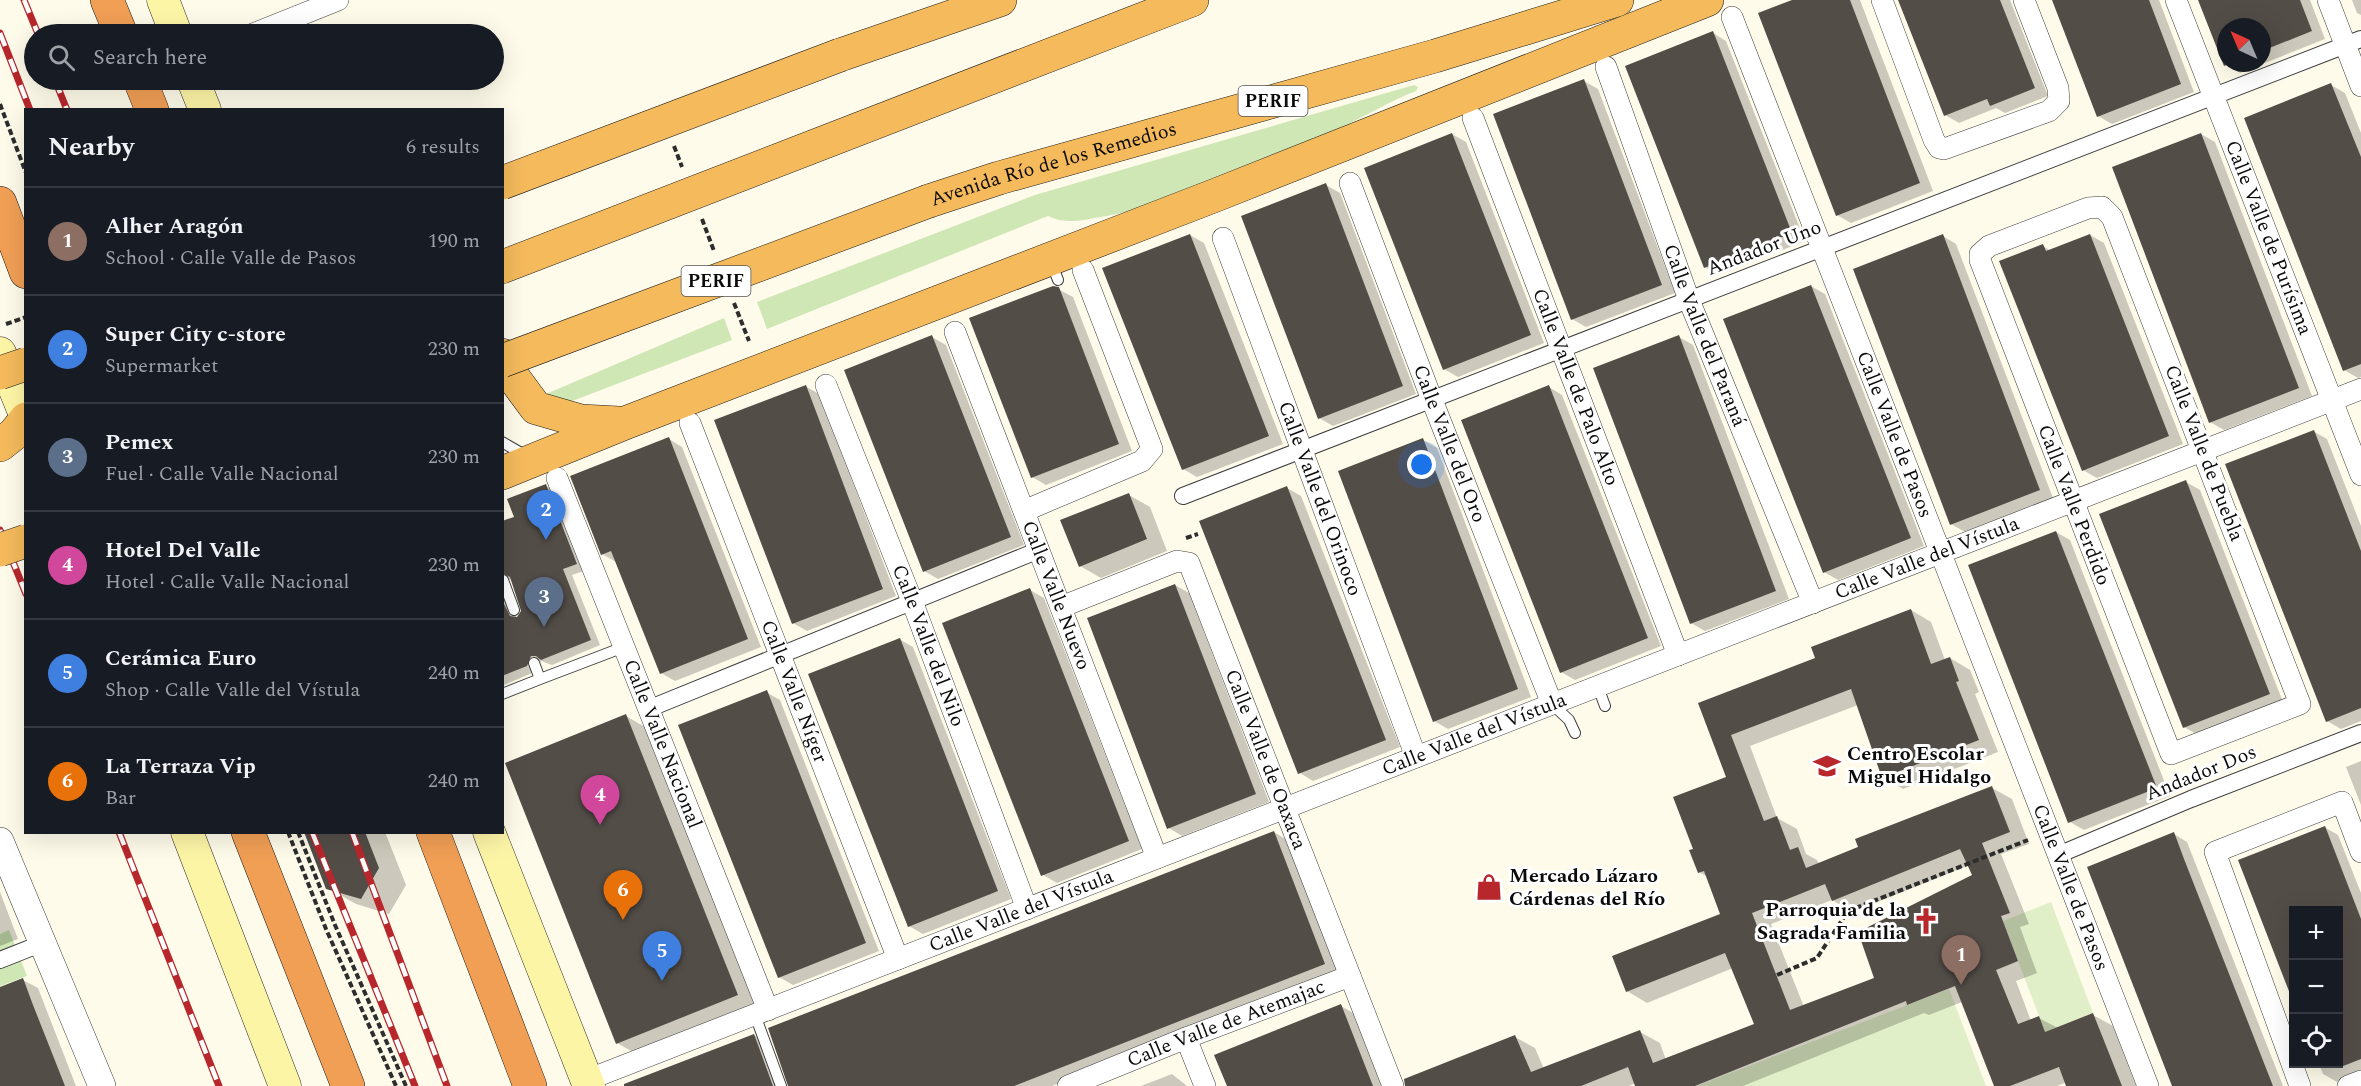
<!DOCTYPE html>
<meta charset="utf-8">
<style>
:root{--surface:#171b24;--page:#20242c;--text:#f1f3f6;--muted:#9ea1a6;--line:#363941;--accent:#d7979b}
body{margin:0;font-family:Spectral,serif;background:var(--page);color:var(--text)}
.controls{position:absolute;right:18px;bottom:18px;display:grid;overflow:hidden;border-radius:0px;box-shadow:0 6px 24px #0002}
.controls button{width:54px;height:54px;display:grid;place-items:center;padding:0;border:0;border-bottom:2px solid var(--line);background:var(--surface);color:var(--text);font:30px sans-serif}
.compass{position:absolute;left:2217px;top:18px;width:54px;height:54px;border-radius:50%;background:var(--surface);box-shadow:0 6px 24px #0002;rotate:316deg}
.you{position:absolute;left:1422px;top:465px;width:21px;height:21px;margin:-15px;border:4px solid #fff;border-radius:50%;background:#1a73e8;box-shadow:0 0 0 9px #1a73e833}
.badge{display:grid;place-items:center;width:39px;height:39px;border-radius:50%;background:var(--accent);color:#fff;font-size:20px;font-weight:700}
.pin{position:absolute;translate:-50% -50px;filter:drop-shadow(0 2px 3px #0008)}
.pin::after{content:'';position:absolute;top:32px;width:21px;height:18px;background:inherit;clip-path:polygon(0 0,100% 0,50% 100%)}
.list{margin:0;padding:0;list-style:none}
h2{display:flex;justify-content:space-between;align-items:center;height:78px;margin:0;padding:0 24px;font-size:26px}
h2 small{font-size:20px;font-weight:400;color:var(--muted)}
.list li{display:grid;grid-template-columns:39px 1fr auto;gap:18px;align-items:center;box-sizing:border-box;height:108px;padding:0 24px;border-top:2px solid var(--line)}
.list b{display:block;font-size:22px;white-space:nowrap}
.list p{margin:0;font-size:20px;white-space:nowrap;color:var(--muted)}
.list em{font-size:20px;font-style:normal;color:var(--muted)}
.icon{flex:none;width:33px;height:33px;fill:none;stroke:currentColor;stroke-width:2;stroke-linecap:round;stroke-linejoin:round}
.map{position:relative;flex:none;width:2361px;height:1086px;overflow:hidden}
.search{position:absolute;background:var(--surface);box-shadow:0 6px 24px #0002;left:24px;top:24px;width:480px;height:66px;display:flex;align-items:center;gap:15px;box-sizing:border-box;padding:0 21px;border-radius:33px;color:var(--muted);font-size:22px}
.panel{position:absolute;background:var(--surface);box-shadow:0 6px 24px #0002;left:24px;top:108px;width:480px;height:726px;border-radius:0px}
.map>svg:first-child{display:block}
.green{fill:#cee7b5}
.pitch{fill:#e0efc7}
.shadow{fill:#0003;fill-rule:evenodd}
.building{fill:#534d48;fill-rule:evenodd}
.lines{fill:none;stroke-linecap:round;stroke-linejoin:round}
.service-casing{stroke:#3e3e3e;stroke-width:12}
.pedestrian-casing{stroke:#3e3e3e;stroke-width:18}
.minor-casing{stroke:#3e3e3e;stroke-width:22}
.tertiary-casing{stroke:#3e3e3e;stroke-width:28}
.secondary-casing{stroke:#2d2d2d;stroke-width:33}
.trunk-casing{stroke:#1c1c1c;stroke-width:34}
.motorway-casing{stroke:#1c1c1c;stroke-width:34}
.path{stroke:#2d2d2d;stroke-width:4;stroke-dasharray:6 3;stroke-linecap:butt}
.service{stroke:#fff;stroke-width:10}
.pedestrian{stroke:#fff;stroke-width:16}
.minor{stroke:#fff;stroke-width:21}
.tertiary{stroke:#fff;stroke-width:27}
.secondary{stroke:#fdf5a6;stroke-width:32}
.trunk{stroke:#f4ba5c;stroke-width:33}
.motorway{stroke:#f19f55;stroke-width:33}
.rail-casing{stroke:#b7272c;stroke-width:7}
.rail{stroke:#fff;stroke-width:4.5;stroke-dasharray:14;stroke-linecap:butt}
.trunk-bridge-casing{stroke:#1c1c1c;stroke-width:34;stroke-linecap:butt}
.trunk-bridge{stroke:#f4ba5c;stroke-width:33}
.labels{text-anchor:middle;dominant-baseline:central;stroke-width:6;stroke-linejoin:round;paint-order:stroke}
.shield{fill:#fff;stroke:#545454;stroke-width:1.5}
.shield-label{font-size:18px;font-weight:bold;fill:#0b0b0b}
.street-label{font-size:20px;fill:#0b0b0b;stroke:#fff}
.poi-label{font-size:20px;font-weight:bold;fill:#0b0b0b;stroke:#fff;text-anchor:start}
</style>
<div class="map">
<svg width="2361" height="1086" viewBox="0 0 2361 1086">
<rect width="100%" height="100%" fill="#fffbea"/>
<path class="green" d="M1414,85L1418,87L1416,91C1392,100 1370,114 1346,125C1270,161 1185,202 1101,217C1082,220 1067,225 1048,216L767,329L757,302L1035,195Z
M724,318L732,340L559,406L546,394Z
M9,930L27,976L0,986V934Z"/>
<path class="pitch" d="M2051,902L2093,1013L2045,1032L2003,921Z
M1949,989L1986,1086H1697Z"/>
<path class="shadow" d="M1796,0H1860L1933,191L1851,223L1837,215Z
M1900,0H2010L2048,96L2005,113L1996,108L1959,123L1945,115Z
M2054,0H2159L2194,92L2112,124L2098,116Z
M2200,0H2310L2325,39L2240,73L2226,65ZM2226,27H2262V63H2226Z
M2352,0H2361V15L2357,13Z
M1713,33L1726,41L1805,241L1719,275L1705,267Z
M1584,81L1598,89L1675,293L1586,327L1572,319Z
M2331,85L2345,93L2361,133V377L2358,378L2344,370Z
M1452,134L1466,142L1544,343L1458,377L1444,369Z
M2201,134L2215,142L2312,396L2224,430L2210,422Z
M1326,185L1340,193L1416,394L1333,426L1319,418Z
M1190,235L1204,243L1283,444L1197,477L1183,469Z
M2090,235L2104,243L2183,444L2097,478L2083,470L2043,246L2051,251Z
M1943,236L1956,244L2053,498L1965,532L1951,524Z
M1811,286L1825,294L1924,546L1838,580L1824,572Z
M1058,289L1073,297L1132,451L1046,485L1032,477Z
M932,337L946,345L1024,545L938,579L924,571Z
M1679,337L1693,345L1789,599L1705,631L1691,623Z
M805,386L819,394L896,596L807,631L793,623Z
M1549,387L1562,395L1661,646L1575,680L1561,672Z
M2313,431L2327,439L2361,526V721L2341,729L2327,721Z
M669,439L682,447L761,647L675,681L661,673L616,562L602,554Z
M1423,440L1437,448L1531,697L1448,729L1434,721Z
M2186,482L2200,490L2283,702L2198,735L2184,727Z
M546,486L556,492L587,570L572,575L600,645L552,665L541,661L537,671L504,685L502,523L516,518ZM512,579L523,607L521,615L517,619L506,589L508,580Z
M1287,488L1301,496L1400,747L1313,781L1300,773Z
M1129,495L1150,507L1167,551L1101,578L1080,566Z
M2056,532L2070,540L2170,796L2084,830L2070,822Z
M1175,585L1189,593L1269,802L1182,836L1169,828Z
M1030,590L1044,598L1142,849L1057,883L1043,875Z
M1911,610L1931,622L1945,660L1950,658L1970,670L1979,692L1975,694L1998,752L1903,789L1883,777L1858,705L1750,746L1777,818L1797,829L1806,854L1817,860L1819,864L1992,788L2012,799L2029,844L2001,854L2029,924L2020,927L2037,973L2016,981L2031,1021L2039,1018L2058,1028L2093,1015L2113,1026L2136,1086H2068L2067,1082L2057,1086H1995L1962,1002L1929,1015L1924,1013L1743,1086H1637L1636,1083L1629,1086H1429L1515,1037L1535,1048L1544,1069L1640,1032L1660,1043L1666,1060L1756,1025L1733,968L1647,1003L1627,991L1722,915L1708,877L1699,872L1695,850L1728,778L1700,704L1817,659ZM1969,865L1974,876L1876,979L1804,1007L1771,924L1832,900L1853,912Z
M899,639L913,647L1011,899L923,934L909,926Z
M766,692L780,700L879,951L793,985L779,977Z
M626,716L650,730L761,1009L642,1057L617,1043Z
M2361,761V805L2346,767Z
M2324,827L2338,835L2361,893V1072L2337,1082L2323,1074L2319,1064H2338V910H2294V999L2239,861Z
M306,832H385L406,885L389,914L356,904L328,888Z
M1274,832L1290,842L1341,973L1052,1086H789Z
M2174,834L2187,842L2283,1086H2174Z
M0,892L18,939L0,946Z
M23,980L38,988L76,1086H0V989Z
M1341,1006L1355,1014L1383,1086H1228Z
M754,1035L770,1045L785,1086H631Z
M1172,1074L1187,1086H1141Z"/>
<path class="building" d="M1792,0H1850L1920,183L1836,216L1758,13Z
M1898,0H2000L2035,88L1990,106L1987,99L1944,116Z
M2052,0H2149L2181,84L2097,117Z
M2198,0H2300L2312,31L2262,51V27H2226V63H2232L2224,66Z
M1713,31L1792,233L1704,268L1625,66Z
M1584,79L1662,285L1571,320L1493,114Z
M2331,83L2361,157V364L2343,371L2244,118Z
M1452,133L1531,335L1443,370L1364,168Z
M2201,133L2299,388L2209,423L2112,167Z
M1326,183L1403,386L1318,419L1241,216Z
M1190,234L1269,436L1182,470L1102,268Z
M1943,234L2040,490L1950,525L1853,269Z
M2090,234L2169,436L2082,471L1999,261L2043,244L2046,251Z
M1811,285L1911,538L1823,573L1723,319Z
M1053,286L1059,287L1119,444L1031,478L969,318Z
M932,335L1011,537L923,572L844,370Z
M1679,335L1776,591L1690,624L1593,368Z
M806,385L883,589L792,624L714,420Z
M1549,385L1648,638L1560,673L1461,420Z
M2314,430L2361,551V708L2326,722L2225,464Z
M669,437L748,639L660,674L611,551L601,555L570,476Z
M1423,438L1518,689L1433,722L1338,471Z
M2186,480L2270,694L2183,728L2099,514Z
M546,484L577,564L563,569L591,640L541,660L536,656H531L527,666L502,676V600L510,616L517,617L521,611L510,577L502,573V521L514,517L507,499Z
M1287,486L1386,740L1298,774L1199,521Z
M1129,493L1147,539L1079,567L1060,520Z
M2056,531L2157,788L2068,823L1968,565Z
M1175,584L1256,794L1167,829L1087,618Z
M1030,588L1129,841L1041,876L942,623Z
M1911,609L1931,664L1950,657L1959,681L1956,682L1979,740L1882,778L1851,689L1731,735L1764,821L1777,816L1790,850L1798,847L1806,868L1858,847L1855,839L1992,786L2010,832L1982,843L2010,913L2001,916L2018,961L1996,970L2018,1024L2039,1016L2045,1032L2093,1013L2122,1086H2066L2059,1067L2010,1086H1994L1955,986L1907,1005L1906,1001L1695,1086H1635L1628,1067L1581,1086H1405L1404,1079L1515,1035L1531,1072L1640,1030L1653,1063L1754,1024L1725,953L1626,992L1612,956L1720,914L1704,871L1698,873L1689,850L1693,849L1673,797L1726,777L1698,703L1815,658L1811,647ZM1960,849L1972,875L1858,932L1874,978L1790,1010L1752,913L1825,884L1832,901Z
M900,638L998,891L908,927L808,674Z
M767,690L866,943L778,978L678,725Z
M626,714L738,995L616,1044L505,763Z
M2325,826L2361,919V1059L2338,1068V910H2294L2292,999L2238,860Z
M1274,831L1325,964L1014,1086H788L768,1028Z
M304,832H365L379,868L361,899L326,889Z
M2174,832L2184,859L2273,1086H2172L2138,998L2087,867Z
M23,978L33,1005L65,1086H0V987Z
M1341,1004L1373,1086H1227L1214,1055Z
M754,1034L773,1086H624V1084Z"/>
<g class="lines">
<defs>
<path id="service" d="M1051,262L1058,280
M502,442L528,457
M503,580L514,610
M540,679L624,647
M1598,687L1605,706
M502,694L540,679L534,663
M1552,704L1569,720L1575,733
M755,1015L781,1086"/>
<path id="pedestrian" d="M1183,496L2361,39
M648,709L1039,550
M2058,855L2191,799L2361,733
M0,960L43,943"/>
<g id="minor">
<path d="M1882,0L1934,140L1939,148L1944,149L2049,111L2059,101L2058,88L2024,0"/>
<path id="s1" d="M2176,0L2361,475"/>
<path d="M2328,0L2361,86"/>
<path id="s2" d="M1732,17L2148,1086"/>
<path d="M253,34L338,0"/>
<path id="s3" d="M1606,67L1689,300L1813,603"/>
<path id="s4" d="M1473,118L1678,655"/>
<path id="s5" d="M1350,183L1432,400L1552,704"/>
<path d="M2102,207L2112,217L2300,704L2171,754L1980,260V254L1989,246L2088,208Z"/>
<path id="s6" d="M1223,238L1416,757"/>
<path id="s7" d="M955,332L1157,858"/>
<path id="s8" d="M826,385L912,601L1027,909"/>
<path id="s9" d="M690,423L898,959"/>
<path id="s10" d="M557,478L768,1010"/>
<path d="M1024,511L1142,461L1152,449L1083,270"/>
<path id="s11" d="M1061,607L1177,561L1189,563L1393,1086"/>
<path d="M1186,1038L1205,1086"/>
<path id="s12" d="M587,1080L2361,389"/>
<path id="s13" d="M1068,1086L1186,1038L1350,976"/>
<path d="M2300,1086L2215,852L2342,802L2361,852"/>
<path d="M2348,1086L2361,1081"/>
</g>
<path id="tertiary" d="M0,841L102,1086"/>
<path id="secondary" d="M163,0L176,34
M193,80L205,110
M0,353L26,417
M187,832L285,1086
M489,832L589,1086"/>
<g id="trunk">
<path d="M840,55L1000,0"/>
<path id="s14" d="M929,201L999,178L1435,56L1617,0"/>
<path d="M502,267L1192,0"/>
<path d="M502,355L505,366L536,408L581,421L619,423"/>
<path d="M0,445L14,434L26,419"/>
<path d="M502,473L625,423L1216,195L1707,0"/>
</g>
<path id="motorway" d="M107,0L121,34
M140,80L152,110
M0,203L26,272
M248,832L348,1086
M433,832L530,1086"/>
</defs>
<use href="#service" class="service-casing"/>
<use href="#pedestrian" class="pedestrian-casing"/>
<use href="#minor" class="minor-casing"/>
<use href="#tertiary" class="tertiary-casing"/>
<use href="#secondary" class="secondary-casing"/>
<use href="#trunk" class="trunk-casing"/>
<use href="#motorway" class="motorway-casing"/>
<path class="path" d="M0,104L26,173
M674,146L682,167
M702,219L714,251
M734,303L749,341
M6,324L26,317
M1186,538L1198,534
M288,832L326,929L396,1086
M298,832L335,925L406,1086
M1777,975L1817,958L1848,911L2028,840"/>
<use href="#service" class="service"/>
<use href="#pedestrian" class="pedestrian"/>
<use href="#minor" class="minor"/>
<use href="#tertiary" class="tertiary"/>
<use href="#secondary" class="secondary"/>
<use href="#trunk" class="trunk"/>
<use href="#motorway" class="motorway"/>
<defs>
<path id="rail" d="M24,0L38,34
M0,33L30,110
M55,80L67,110
M0,530L26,594
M119,832L219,1086
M312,832L415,1086
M352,832L447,1086"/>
</defs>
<use href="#rail" class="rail-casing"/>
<use href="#rail" class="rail"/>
<defs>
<path id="trunk-bridge" d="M502,183L840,55
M502,361L929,201
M0,373L26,364
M0,550L26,541"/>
</defs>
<use href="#trunk-bridge" class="trunk-bridge-casing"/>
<use href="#trunk-bridge" class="trunk-bridge"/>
</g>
<defs>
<symbol id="school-bare" viewBox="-9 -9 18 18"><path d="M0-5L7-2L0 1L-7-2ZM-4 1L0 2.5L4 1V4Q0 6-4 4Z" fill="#b7272c" stroke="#fff" stroke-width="2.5" paint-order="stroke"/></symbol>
<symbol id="shop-bare" viewBox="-9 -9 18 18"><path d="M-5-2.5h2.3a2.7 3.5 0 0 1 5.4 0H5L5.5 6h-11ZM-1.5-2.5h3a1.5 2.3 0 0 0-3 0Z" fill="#b7272c" stroke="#fff" stroke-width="2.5" paint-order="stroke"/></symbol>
<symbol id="church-bare" viewBox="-9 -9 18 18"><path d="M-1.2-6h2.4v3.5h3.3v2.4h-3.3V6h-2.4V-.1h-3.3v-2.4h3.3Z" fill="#b7272c" stroke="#fff" stroke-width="2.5" paint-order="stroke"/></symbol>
</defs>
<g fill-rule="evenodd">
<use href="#school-bare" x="1808" y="747" width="38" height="38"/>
<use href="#shop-bare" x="1470" y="868" width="38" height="38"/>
<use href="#church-bare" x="1907" y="902" width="38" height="38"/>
</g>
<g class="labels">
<g class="shield">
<rect x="1238.5" y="86" width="69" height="30" rx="4.5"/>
<rect x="681.5" y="266" width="69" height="30" rx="4.5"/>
</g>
<g class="shield-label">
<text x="1273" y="101">PERIF</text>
<text x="716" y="281">PERIF</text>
</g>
<g class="street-label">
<text stroke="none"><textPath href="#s14" startOffset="130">Avenida Río de los Remedios</textPath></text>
<text stroke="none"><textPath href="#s1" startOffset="255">Calle Valle de Purísima</textPath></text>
<text transform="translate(1764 248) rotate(-21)">Andador Uno</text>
<text stroke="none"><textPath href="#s3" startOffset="286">Calle Valle del Paraná</textPath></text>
<text stroke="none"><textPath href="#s4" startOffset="288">Calle Valle de Palo Alto</textPath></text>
<text stroke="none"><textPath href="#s2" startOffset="448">Calle Valle de Pasos</textPath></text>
<text stroke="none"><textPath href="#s5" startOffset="279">Calle Valle del Oro</textPath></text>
<text transform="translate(2204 453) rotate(69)">Calle Valle de Puebla</text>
<text stroke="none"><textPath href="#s6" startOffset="278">Calle Valle del Orinoco</textPath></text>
<text transform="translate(2074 505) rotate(69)">Calle Valle Perdido</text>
<text stroke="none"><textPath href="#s12" startOffset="1438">Calle Valle del Vístula</textPath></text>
<text stroke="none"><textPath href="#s7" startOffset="282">Calle Valle Nuevo</textPath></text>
<text stroke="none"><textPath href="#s8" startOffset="280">Calle Valle del Nilo</textPath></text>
<text stroke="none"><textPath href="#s9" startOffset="288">Calle Valle Níger</textPath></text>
<text stroke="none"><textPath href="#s12" startOffset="952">Calle Valle del Vístula</textPath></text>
<text stroke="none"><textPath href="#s10" startOffset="286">Calle Valle Nacional</textPath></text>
<text stroke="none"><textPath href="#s11" startOffset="348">Calle Valle de Oaxaca</textPath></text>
<text transform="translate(2201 773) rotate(-22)">Andador Dos</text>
<text stroke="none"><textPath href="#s2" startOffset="934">Calle Valle de Pasos</textPath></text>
<text stroke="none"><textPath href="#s12" startOffset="466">Calle Valle del Vístula</textPath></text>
<text stroke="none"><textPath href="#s13" startOffset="170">Calle Valle de Atemajac</textPath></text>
</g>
<g class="poi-label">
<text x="1847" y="754">Centro Escolar<tspan x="1847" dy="23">Miguel Hidalgo</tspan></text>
<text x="1509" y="876">Mercado Lázaro<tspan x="1509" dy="23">Cárdenas del Río</tspan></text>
<text x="1906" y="910" text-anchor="end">Parroquia de la<tspan x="1906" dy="23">Sagrada Familia</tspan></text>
</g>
</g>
</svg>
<div class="controls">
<button>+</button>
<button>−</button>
<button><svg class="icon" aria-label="locate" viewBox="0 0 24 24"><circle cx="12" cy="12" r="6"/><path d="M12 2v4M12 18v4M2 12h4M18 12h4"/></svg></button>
</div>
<svg class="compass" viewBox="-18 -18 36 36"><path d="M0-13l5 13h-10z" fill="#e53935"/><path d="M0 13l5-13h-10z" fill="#9ea1a6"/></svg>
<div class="you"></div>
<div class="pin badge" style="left:1961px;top:985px;background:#8d6e63">1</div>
<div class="pin badge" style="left:546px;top:540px;background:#3f7fe0">2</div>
<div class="pin badge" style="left:544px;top:627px;background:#5c6f8a">3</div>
<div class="pin badge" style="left:600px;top:825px;background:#d1479c">4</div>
<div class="pin badge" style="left:662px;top:981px;background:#3f7fe0">5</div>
<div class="pin badge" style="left:623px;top:920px;background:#e8710a">6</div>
<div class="search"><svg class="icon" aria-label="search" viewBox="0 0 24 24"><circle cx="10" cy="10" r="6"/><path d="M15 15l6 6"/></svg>Search here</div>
<section class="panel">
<h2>Nearby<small>6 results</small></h2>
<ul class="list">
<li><span class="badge" style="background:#8d6e63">1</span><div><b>Alher Aragón</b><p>School · Calle Valle de Pasos</p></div><em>190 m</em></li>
<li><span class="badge" style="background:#3f7fe0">2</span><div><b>Super City c-store</b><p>Supermarket</p></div><em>230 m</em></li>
<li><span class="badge" style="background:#5c6f8a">3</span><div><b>Pemex</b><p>Fuel · Calle Valle Nacional</p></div><em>230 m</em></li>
<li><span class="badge" style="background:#d1479c">4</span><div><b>Hotel Del Valle</b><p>Hotel · Calle Valle Nacional</p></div><em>230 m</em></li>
<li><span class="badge" style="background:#3f7fe0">5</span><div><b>Cerámica Euro</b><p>Shop · Calle Valle del Vístula</p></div><em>240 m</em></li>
<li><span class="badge" style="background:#e8710a">6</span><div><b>La Terraza Vip</b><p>Bar</p></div><em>240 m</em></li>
</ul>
</section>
</div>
